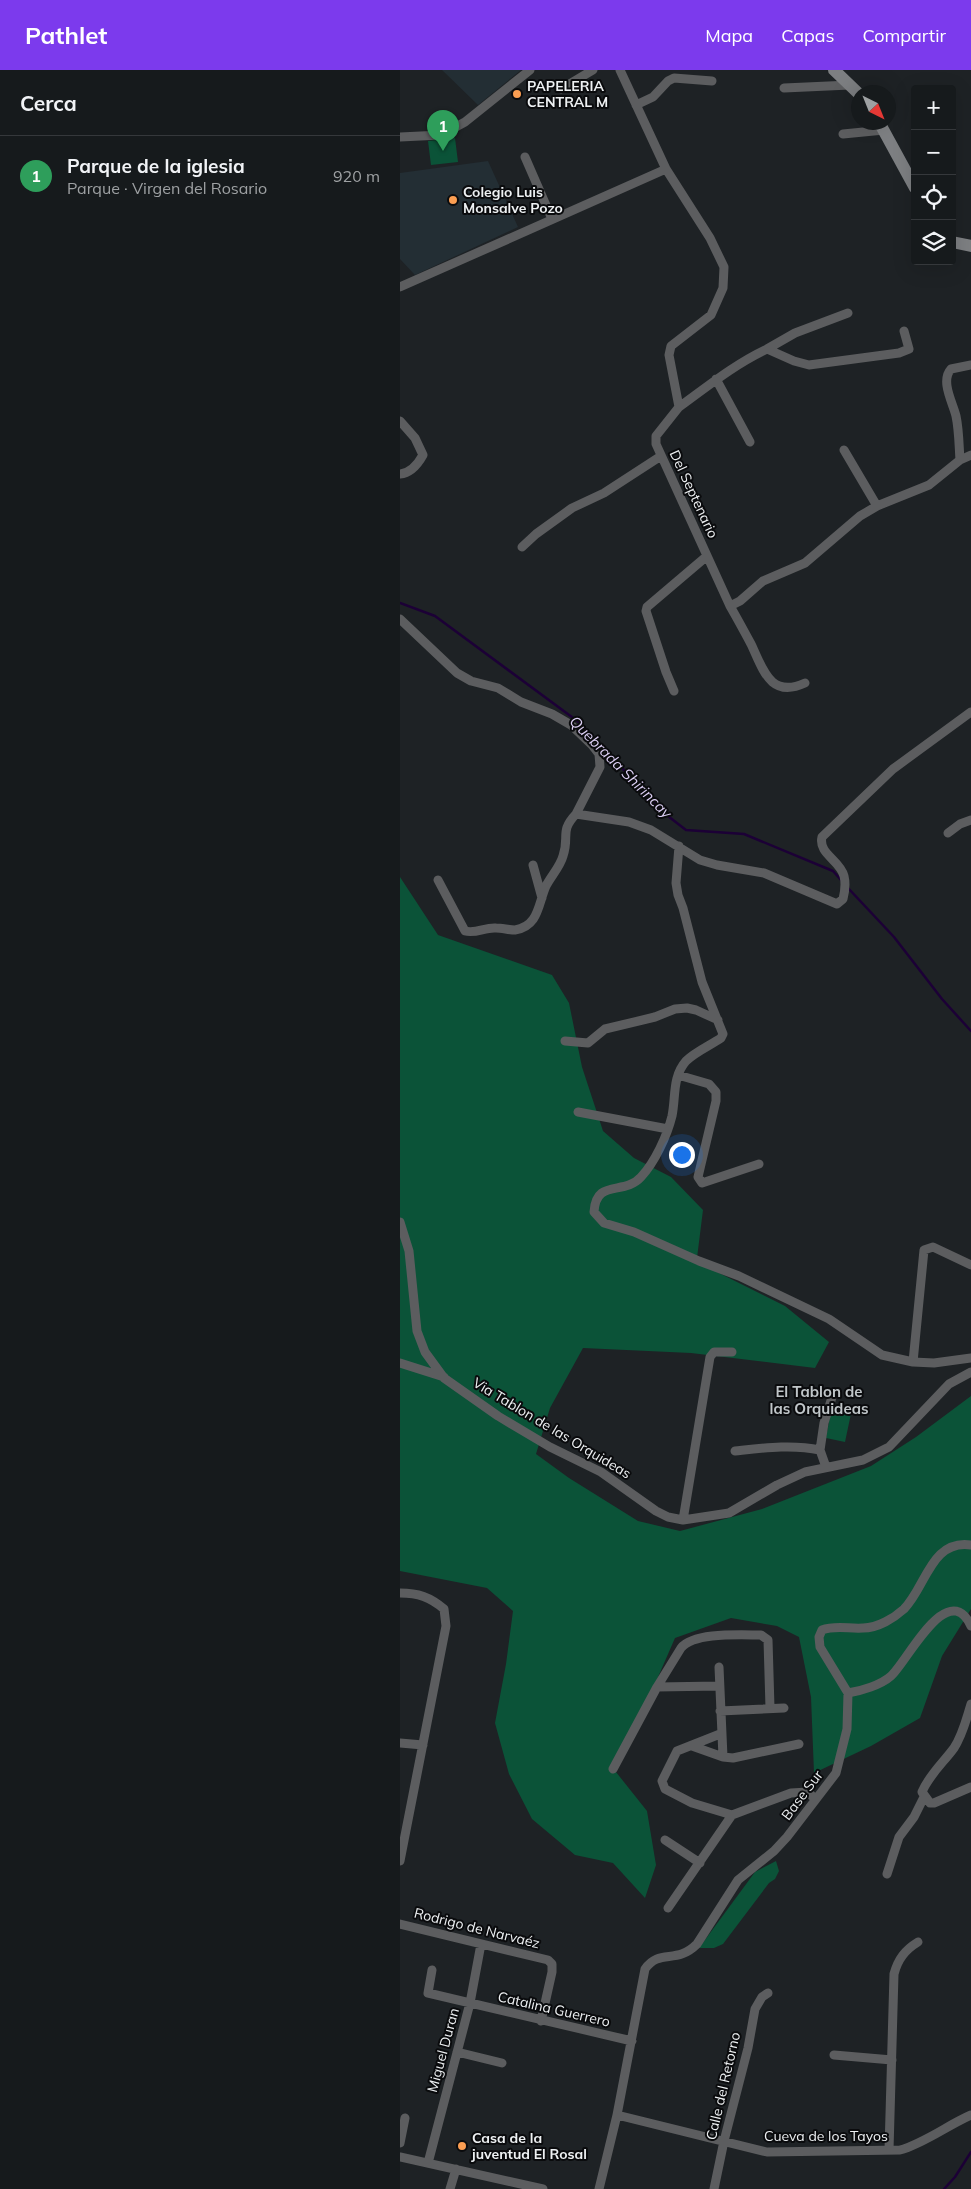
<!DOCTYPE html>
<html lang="es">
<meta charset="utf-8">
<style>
:root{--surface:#161a1c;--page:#1f2325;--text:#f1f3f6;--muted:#9ea1a3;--line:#35383b;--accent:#7c3aed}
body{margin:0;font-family:Mulish,sans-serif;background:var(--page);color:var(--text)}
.controls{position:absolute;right:15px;top:15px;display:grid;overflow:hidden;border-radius:5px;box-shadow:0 5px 20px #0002}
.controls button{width:45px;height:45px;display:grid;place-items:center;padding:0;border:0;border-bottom:1px solid var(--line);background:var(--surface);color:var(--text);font:25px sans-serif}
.compass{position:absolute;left:451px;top:15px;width:45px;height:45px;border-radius:50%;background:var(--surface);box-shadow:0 5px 20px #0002;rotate:137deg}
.you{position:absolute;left:281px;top:1084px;width:18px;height:18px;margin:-12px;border:4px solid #fff;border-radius:50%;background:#1a73e8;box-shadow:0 0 0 8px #1a73e833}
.badge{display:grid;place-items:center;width:32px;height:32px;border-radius:50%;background:var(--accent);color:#fff;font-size:16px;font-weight:700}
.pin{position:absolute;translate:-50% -41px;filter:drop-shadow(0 1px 2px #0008)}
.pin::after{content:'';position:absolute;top:26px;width:18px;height:15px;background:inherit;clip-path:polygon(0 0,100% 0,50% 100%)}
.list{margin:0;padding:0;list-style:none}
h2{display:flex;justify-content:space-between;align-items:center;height:65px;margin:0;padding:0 20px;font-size:21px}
h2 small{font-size:16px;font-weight:400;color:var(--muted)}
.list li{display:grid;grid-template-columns:32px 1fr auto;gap:15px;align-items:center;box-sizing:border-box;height:80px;padding:0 20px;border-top:1px solid var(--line)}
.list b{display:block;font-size:19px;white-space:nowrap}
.list p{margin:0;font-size:16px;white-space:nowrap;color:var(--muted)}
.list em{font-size:16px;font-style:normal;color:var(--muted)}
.icon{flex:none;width:28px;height:28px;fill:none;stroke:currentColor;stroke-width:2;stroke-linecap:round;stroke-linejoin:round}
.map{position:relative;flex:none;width:571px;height:2119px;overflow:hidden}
header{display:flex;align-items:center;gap:30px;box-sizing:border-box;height:70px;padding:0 25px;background:var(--accent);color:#fff}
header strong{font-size:24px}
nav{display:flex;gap:28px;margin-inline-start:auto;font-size:18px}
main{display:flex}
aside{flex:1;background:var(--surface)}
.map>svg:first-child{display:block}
.built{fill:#232e34}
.green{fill:#0b5338}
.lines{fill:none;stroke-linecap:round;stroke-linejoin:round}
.stream{stroke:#1c0036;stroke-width:2.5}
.street{stroke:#5c5d5f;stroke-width:9}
.secondary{stroke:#7d7f82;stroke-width:12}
.poi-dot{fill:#fb9e52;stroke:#0a0b0d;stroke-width:2}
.labels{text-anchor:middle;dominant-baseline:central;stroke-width:4;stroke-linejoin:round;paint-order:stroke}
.poi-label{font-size:14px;font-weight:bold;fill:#eef1f3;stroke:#0a0b0d;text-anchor:start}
.street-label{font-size:14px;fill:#eef1f3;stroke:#0a0b0d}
.water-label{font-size:15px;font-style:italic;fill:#dbcef3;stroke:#0a0b0d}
.neighbourhood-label{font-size:15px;font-weight:bold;fill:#c0c6c9;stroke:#0a0b0d}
</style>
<header>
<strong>Pathlet</strong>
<nav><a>Mapa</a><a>Capas</a><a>Compartir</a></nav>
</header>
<main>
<aside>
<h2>Cerca<small></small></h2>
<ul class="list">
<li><span class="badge" style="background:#2e9e5b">1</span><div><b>Parque de la iglesia</b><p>Parque · Virgen del Rosario</p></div><em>920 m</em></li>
</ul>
</aside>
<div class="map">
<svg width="571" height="2119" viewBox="0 0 571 2119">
<rect width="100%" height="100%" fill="#1e2225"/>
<path class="built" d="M42,0H121L78,35Z
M88,91L118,157L15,205L0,189V103Z"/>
<path class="green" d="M55,68L58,92L31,95L28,71Z
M0,807L38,865L152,905L169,933L182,997L203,1061L234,1088L271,1107L303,1140L297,1188L315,1201L385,1236L429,1272L415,1298L291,1283L183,1278L150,1338L136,1384L169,1408L238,1451L280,1461L362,1439L471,1396L516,1367L571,1326V1539L542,1586L520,1648L471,1676L414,1703L411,1627L399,1567L377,1556L331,1548L275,1568L248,1630L212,1697L247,1741L256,1795L245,1828L213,1793L175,1785L132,1749L109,1704L95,1653L106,1594L113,1541L87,1518L0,1501Z
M432,1335L452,1339L445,1372L426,1368Z
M376,1791L379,1801L375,1809L369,1813L323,1874L314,1878H299L355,1802Z"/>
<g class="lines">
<path class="stream" d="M0,533L35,546L180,653L264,743L286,760L344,764L433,801L441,810
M448,818L494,867L542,929L571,961
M544,2119L555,2107L571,2082"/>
<path class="street" d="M220,0L266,99L310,168L324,197L323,218L311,245L271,276L269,285L279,337L256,366V374L330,536L340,531L363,511L405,493L460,446L477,436L529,415L560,390L571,385
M384,18L450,15
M161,19L193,0
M236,35L253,27L268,11L274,8L312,11
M443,64L484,60
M0,67L41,65L65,52L130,0
M125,87L152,149
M0,217L266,99
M367,279L395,263L448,243
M316,309L350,372
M279,337C308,316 335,294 367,279L394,291L409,295L499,283L509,279L504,261
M0,351L15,368L23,385C18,394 11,403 0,404
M444,380L477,436
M560,390C559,376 559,360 556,346C553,333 540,311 551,299L571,295
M122,477L136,464L172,438L204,423L261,386
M330,536C337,548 344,561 351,574C363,599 370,629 405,613
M0,549L57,603L71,611L98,618L121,632L152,644L171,655L192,675L199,684L200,697L176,744L229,752L251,760L300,790L317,795L364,803L437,834L443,829C445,821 446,814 444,806C440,790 418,784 422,767L493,699L571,642
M274,621L266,602L246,541L247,537L307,486
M548,763L560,754L571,750
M279,776L276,813L278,825L283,838L302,912L323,964L321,968C311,975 295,982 286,991C272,1007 276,1027 272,1046C267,1066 255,1092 241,1107C224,1126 196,1108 194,1142L204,1153L234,1162L299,1191L339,1206L429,1249L482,1285L513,1292L534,1293L571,1288
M133,795L142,828
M38,810L65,861C76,864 85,857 96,858C102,858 109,860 115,860C139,856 138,834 146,816C151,806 160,797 163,786C170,766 159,762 176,744
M165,971L188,973L205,959L255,947L275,939L287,938L296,940L318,950
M278,1005L309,1014L316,1022V1031L298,1107L302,1113L359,1094
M178,1042L268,1059
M0,1152L9,1181L17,1261L25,1282L44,1308L98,1346L150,1377L201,1402L256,1441L268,1447L283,1450L329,1443L377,1415L405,1402L463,1390L489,1377L549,1314L571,1302
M513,1292L524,1180L533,1177L571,1195
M0,1293L44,1307
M420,1380L424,1353L433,1324
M335,1381C363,1378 392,1374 420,1380L426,1397
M283,1450L310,1287L314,1282H332
M0,1523C18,1523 30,1527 44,1539L46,1556L0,1791
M319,1597L323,1687
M257,1617L319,1616
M448,1623C461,1621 481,1615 491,1606C507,1592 548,1507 571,1556
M571,1634C566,1650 563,1664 554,1678C543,1693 529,1705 522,1722L530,1733H534L571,1717
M320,1641L384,1638
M320,1664L277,1681L262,1711L265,1719L292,1733L332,1745L391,1723L408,1722L415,1729
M0,1673L23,1675
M292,1676L323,1687L333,1688L399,1674
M213,1699L257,1617L281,1578C294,1562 340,1565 361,1565L368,1570L370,1638
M265,1770L300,1793
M487,1804L499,1767L514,1747L524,1727
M268,1838L332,1745
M0,1854L148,1890L152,1894V1902L141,1951
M32,1900L28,1923L232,1971
M57,1982L102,1993
M434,1985L492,1990
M217,2045L367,2082L500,2080C523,2074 548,2055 571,2045
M0,2073L5,2048
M489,2080L494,1904C498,1889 505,1880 518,1872
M0,2087L143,2119
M28,2093L70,1933L81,1874
M50,2119L56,2099
M199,2119L217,2045L245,1899C260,1878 276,1895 297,1874L338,1810L374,1781L387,1767L436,1703L447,1659L448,1623L420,1577L419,1567L422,1560C435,1555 449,1559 463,1558C478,1558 494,1548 504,1539C526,1517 531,1469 571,1475
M314,2119L324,2071L348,1978L355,1939L362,1927L368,1923"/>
<path class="secondary" d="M434,0L458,23
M479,52L515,118
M552,172L571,176"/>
</g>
<g class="poi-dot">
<circle cx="117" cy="24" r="5"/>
<circle cx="53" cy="130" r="5"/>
<circle cx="62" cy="2076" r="5"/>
</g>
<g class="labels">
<g class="poi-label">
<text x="127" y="16">PAPELERIA<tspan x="127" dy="16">CENTRAL M</tspan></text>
<text x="63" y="122">Colegio Luis<tspan x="63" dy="16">Monsalve Pozo</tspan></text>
<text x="72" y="2068">Casa de la<tspan x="72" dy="16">juventud El Rosal</tspan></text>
</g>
<g class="street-label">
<text transform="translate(294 424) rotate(65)">Del Septenario</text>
<text transform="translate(152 1358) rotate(31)">Via Tablon de las Orquideas</text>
<text transform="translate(402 1725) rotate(-53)">Base Sur</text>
<text transform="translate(77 1858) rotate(14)">Rodrigo de Narvaéz</text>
<text transform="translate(154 1939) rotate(13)">Catalina Guerrero</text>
<text transform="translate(43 1980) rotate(-75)">Miguel Duran</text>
<text transform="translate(323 2016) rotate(-77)">Calle del Retorno</text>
<text x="426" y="2066">Cueva de los Tayos</text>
</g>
<g class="water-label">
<text transform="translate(221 697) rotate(45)">Quebrada Shirincay</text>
</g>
<g class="neighbourhood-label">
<text x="419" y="1321">El Tablon de<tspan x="419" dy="17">las Orquideas</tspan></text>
</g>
</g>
</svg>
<div class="controls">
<button>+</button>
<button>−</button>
<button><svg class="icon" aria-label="locate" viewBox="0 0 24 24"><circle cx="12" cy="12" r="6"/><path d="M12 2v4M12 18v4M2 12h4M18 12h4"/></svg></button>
<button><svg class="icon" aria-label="layers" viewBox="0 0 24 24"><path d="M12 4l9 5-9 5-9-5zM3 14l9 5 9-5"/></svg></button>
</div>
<svg class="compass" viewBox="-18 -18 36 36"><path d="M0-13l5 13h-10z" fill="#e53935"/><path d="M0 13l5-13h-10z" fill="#9ea1a3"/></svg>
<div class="you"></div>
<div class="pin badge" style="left:43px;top:81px;background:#2e9e5b">1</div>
</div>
</main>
